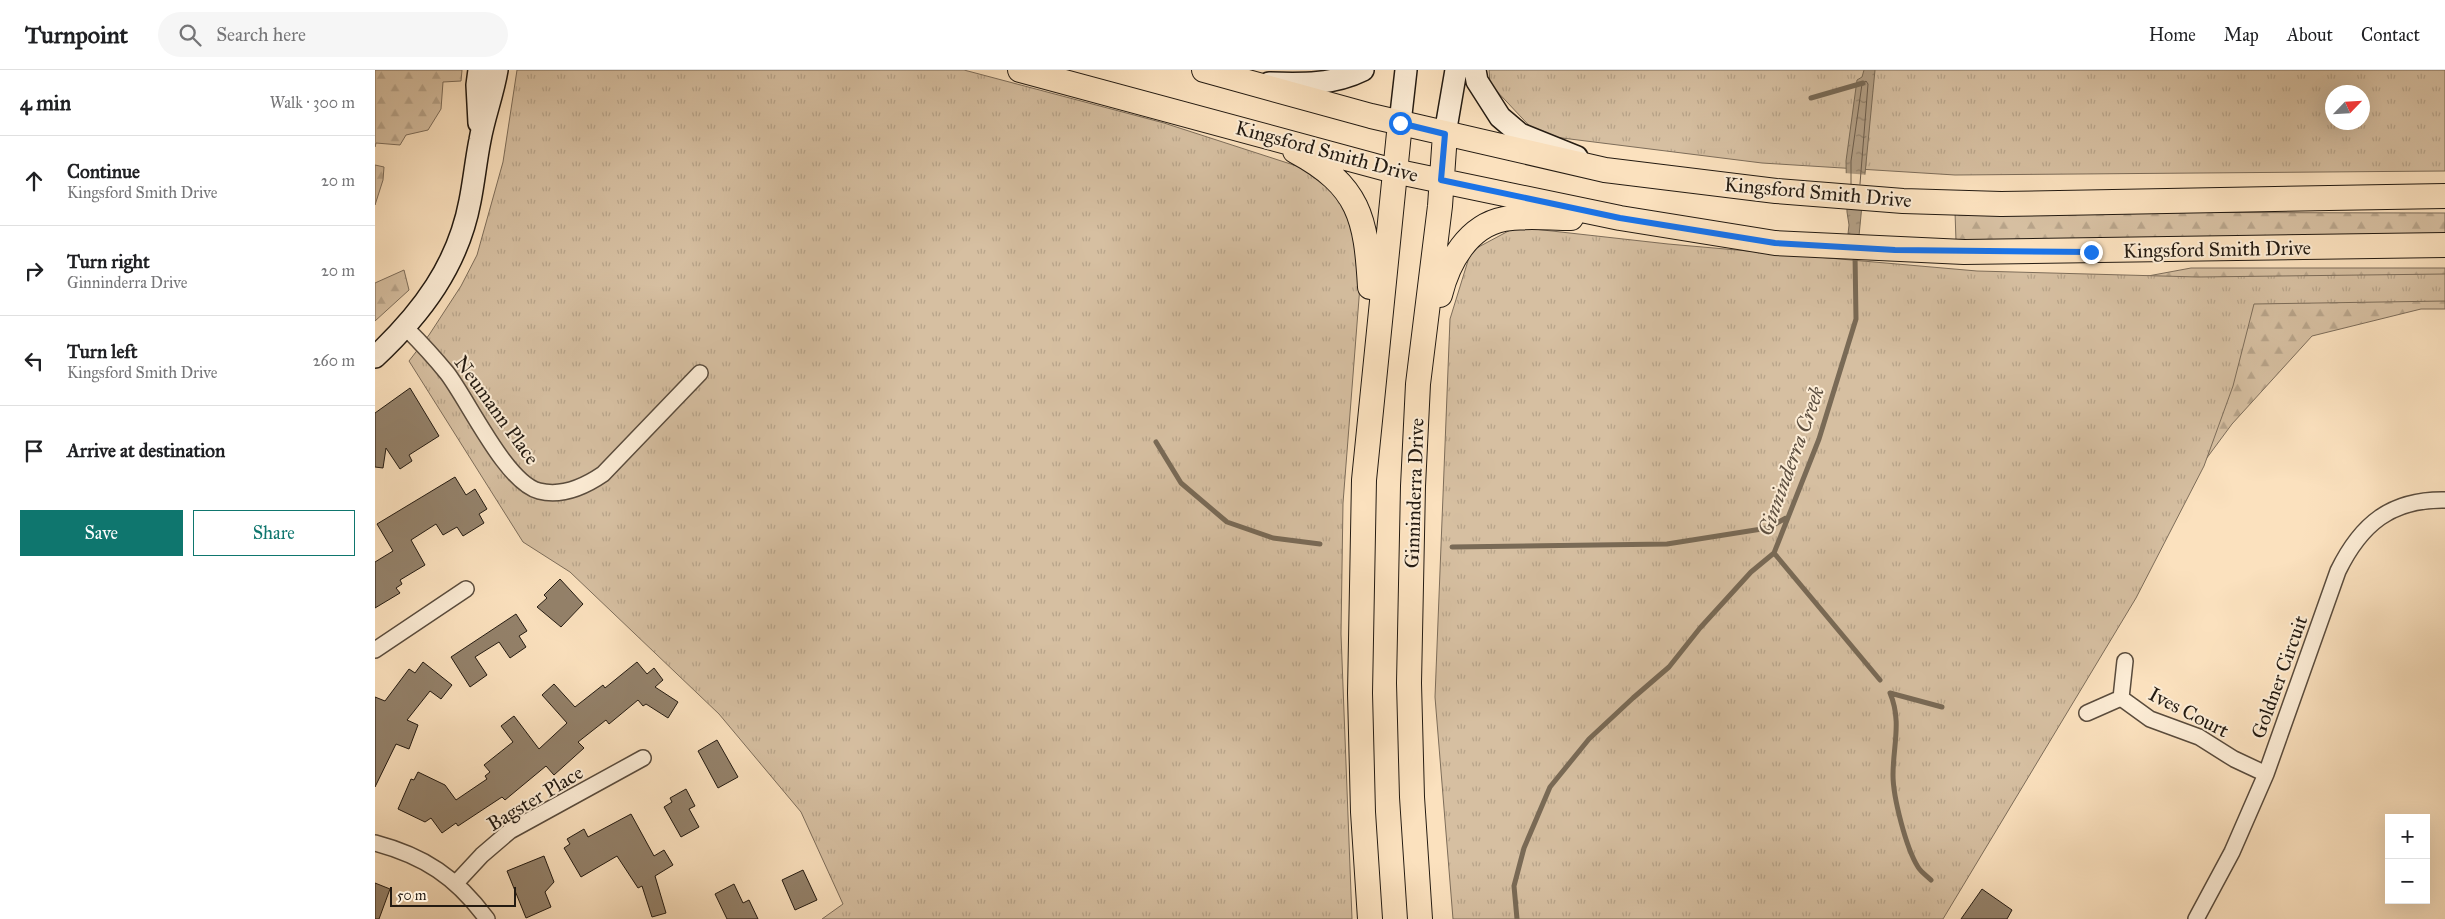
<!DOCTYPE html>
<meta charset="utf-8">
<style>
:root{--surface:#fff;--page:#f6f6f6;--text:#202124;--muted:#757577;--line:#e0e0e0;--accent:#0f766e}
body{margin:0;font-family:"IM FELL Great Primer",serif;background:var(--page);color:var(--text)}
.controls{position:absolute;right:15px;bottom:15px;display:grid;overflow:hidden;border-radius:0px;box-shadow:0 5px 20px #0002}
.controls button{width:45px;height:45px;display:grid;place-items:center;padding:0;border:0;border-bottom:1px solid var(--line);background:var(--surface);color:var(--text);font:25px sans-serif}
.compass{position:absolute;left:1950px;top:15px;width:45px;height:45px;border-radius:50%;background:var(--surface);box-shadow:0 5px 20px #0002;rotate:65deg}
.scale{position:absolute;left:15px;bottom:12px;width:126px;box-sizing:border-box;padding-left:5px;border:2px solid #241b12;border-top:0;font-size:14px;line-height:18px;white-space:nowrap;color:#241b12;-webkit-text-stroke:4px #fcecd5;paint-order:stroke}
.stop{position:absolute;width:15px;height:15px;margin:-11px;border:4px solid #1a73e8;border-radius:50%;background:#fff}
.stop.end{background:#1a73e8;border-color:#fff;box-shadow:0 1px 5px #0008}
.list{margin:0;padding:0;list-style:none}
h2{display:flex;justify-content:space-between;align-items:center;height:65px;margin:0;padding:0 20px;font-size:21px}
h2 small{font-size:16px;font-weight:400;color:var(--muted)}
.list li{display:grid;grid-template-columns:32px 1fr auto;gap:15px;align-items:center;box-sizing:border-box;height:90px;padding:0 20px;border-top:1px solid var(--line)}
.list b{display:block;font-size:19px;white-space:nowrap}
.list p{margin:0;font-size:16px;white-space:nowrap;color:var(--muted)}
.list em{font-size:16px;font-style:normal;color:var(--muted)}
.actions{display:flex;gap:10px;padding:15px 20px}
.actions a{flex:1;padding:11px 0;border:1px solid var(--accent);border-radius:0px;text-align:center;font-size:18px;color:var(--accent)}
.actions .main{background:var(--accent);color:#fff}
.icon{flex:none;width:28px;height:28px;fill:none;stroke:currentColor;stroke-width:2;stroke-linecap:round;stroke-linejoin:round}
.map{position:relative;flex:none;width:2070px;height:849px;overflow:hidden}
header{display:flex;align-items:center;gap:30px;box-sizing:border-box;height:70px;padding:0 25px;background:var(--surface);border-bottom:1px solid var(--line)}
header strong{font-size:24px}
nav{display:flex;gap:28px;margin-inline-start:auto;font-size:18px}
.search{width:350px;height:45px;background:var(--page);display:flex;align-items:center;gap:12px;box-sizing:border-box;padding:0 18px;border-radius:28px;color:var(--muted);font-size:19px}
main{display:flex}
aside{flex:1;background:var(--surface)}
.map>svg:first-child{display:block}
.forest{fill:url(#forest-firs);stroke:#7d6d5a}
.park{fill:url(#park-tufts);stroke:#7d6d5a;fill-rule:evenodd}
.water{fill:url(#water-ripples);stroke:#796a56}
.pier{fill:#fbe1be}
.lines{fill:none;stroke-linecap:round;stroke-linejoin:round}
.shore{stroke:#6b5c4b;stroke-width:1}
.stream{stroke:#796a56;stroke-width:5}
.building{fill:#94826b;stroke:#241b12}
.street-casing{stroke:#5a4c3d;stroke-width:18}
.secondary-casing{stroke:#241b12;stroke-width:24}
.primary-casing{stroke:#241b12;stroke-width:26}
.street{stroke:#fcecd5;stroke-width:15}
.secondary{stroke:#fcecd5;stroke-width:21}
.primary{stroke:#fbe1be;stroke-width:24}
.route{stroke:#1a73e8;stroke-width:6}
.labels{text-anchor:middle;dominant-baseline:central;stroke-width:4;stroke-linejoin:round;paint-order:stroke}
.street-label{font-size:20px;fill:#241b12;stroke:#fcecd5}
.water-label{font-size:21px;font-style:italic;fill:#5d4f40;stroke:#fcecd5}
</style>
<header>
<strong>Turnpoint</strong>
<div class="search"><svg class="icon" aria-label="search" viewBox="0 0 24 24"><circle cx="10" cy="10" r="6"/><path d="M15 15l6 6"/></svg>Search here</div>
<nav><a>Home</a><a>Map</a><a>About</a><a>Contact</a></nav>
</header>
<main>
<aside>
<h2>4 min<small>Walk · 300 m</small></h2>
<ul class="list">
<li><svg class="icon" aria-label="ahead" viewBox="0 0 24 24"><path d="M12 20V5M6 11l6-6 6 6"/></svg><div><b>Continue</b><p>Kingsford Smith Drive</p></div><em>20 m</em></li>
<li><svg class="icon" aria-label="right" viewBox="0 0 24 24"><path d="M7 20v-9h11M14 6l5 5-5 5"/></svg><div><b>Turn right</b><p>Ginninderra Drive</p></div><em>20 m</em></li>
<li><svg class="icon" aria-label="left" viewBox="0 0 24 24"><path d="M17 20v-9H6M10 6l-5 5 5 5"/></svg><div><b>Turn left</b><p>Kingsford Smith Drive</p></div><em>260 m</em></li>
<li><svg class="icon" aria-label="arrive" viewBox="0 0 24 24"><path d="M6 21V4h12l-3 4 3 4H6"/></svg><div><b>Arrive at destination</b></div></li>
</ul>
<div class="actions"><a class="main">Save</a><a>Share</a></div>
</aside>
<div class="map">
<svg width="2070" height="849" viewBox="0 0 2070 849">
<defs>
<pattern id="forest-firs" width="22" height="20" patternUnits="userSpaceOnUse" patternTransform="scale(1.25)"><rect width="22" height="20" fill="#d6bfa1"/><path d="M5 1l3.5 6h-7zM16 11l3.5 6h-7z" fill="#b8a48a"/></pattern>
<pattern id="park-tufts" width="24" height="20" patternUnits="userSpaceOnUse" patternTransform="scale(1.25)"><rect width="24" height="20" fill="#d6bfa1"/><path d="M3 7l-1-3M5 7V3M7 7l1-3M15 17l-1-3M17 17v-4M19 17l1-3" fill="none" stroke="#b8a48a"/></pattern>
<pattern id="water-ripples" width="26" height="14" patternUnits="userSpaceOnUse" patternTransform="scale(1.25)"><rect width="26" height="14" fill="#b29e84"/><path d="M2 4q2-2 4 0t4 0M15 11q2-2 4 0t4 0" fill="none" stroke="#91806b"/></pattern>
</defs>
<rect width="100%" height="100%" fill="#fbe1be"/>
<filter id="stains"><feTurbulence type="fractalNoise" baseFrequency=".004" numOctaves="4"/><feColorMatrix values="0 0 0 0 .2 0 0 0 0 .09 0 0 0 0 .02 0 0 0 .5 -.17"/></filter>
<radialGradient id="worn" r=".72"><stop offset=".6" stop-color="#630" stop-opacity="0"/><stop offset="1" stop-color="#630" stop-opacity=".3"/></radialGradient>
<path class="forest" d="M0,0H87L86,11L68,12L66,39L53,60L31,65L25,75L1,73L0,77Z
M0,95L9,97L8,110L0,135Z
M1580,142L2070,143V169L1581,171Z
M1816,198H2070V239H2046L1937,266L1857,354L1814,412L1746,211Z
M29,200L34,220L0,251V213Z"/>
<path class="park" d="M142,0H589L789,53L931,99L972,129L987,190L968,433L966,564L977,849H447L468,834L426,742L344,644L195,502L148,472L34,291L54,265L86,216L102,185L128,92Z
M1114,0H2070V101L1580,105L1387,93L1163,65L1115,14ZM1958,22H1988V52H1958Z
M1141,157L1293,174L1602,201L1823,207L2070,204V231L1879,234L1858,316L1829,396L1761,528L1568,849H1078L1060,627L1075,249L1096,181Z"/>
<path class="water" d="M1489,0H1500L1484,166L1473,164L1474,155L1472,142L1471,91L1482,10L1487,7Z"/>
<path class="pier" d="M1469,103L1494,105L1491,140L1469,139Z"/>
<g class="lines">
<path class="shore" d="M1476,114V91L1487,14L1491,11L1493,14L1485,114"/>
<path class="stream" d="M1436,28L1488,13
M781,372L806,413L852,452L898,468L945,474
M1077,477L1292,474L1393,458L1411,448
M1399,483L1505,610
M1515,623C1527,651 1518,676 1518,705C1518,727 1531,778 1543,797C1546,802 1552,806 1556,810
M1515,623L1567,637
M1142,849L1139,816L1149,778L1175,717L1214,669L1258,628L1294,597L1325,558L1376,502L1399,483L1444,369L1481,249L1480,184"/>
</g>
<path class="building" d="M35,318L64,366L34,385L37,391L25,399L11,378L8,398L0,397V343Z
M80,407L91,425L100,419L112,439L104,444L109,453L88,466L82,457L68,465L61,454L36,470L50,495L25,510L27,514L21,518L25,523L0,538V492L18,481L2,454Z
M185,509L208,534L186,557L162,537L172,528L169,525Z
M141,544L152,561L144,566L151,577L135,588L124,572L100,587L112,605L95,617L76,587Z
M48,592L77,615L66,629L55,621L32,650L43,655L34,679L21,674L0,717V627L10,631L34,599L40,603Z
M262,592L272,604L279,598L288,610L280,617L303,632L293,648L271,634L268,636L263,630L234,654L231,650L203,672L209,678L179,705L171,696L130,730L127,727L83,756L81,753L67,763L56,748L50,752L23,739L36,709L39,710L43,702L70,715L81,730L112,709L110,706L115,702L109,695L138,672L126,656L139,646L164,679L192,653L167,625L179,614L200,637L228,615L230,618Z
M342,670L363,707L343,718L323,681Z
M311,719L320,736L314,739L324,757L306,767L289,737L297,732L295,728Z
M256,744L279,786L289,780L298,795L280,806L291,843L277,847L267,816L263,818L242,786L206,807L189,778L195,774L192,769L209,759L213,767Z
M169,786L179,812L170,822L176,837L151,848L132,801Z
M428,800L442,830L420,840L407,810Z
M0,813L15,819L4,849H0Z
M359,814L368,833L374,830L383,849H352L340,824Z
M1607,819L1637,840L1632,849H1586Z"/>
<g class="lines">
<defs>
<path id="street" d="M31,258C45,272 59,287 72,303C93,330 131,413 164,421C187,427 209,417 228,404L325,303
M0,580L91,519
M1750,591L1746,628L1775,649L1824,667L1859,689L1891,704
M1712,643L1746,628
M0,773C49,786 81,807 112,849
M81,813L107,785L135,761L268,688
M1821,849L1857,782L1891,704L1963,501C1986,454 2016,429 2070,430"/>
<path id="secondary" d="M104,0L102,15L104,53
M1100,0L1102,11L1125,47L1145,64L1202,87
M894,13C927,14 958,15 988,0
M1025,53L1031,0
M1070,64L1081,0
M0,287C47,243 83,195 95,131C99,111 101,90 105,70C109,47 118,24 122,0"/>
<path id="primary" d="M645,0L1019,101L1245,148L1400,173L1589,182L2070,175
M829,0L996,46L1230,100L1401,121L1528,131L1626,134L2070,126
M920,81C985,116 991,148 995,217
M1065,225C1073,192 1093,156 1129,149C1150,145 1174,148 1196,148
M995,849L988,742L985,623L989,410L1025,53
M1045,849L1037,727L1034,613L1038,416L1043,314L1065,136L1070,64"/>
</defs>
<use href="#street" class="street-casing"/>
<use href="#secondary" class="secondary-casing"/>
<use href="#primary" class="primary-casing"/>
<use href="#street" class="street"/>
<use href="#secondary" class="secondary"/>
<use href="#primary" class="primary"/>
</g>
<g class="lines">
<path class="route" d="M1025,53L1070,64L1066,110L1245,148L1400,173L1520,180L1716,182"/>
</g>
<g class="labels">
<g class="street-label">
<text transform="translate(952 81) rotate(15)">Kingsford Smith Drive</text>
<text transform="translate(1443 122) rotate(5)">Kingsford Smith Drive</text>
<text transform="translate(1842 179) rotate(-1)">Kingsford Smith Drive</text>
<text transform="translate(122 340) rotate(54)">Neumann Place</text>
<text transform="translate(1039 423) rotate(-88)">Ginninderra Drive</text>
<text transform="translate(1904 607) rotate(-70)">Goldner Circuit</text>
<text transform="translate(1814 642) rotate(27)">Ives Court</text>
<text transform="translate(160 728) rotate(-31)">Bagster Place</text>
</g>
<g class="water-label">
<text transform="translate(1416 391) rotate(-70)">Ginninderra Creek</text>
</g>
</g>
<rect width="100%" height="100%" filter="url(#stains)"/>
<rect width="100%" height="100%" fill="url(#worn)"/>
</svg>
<div class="controls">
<button>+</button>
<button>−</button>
</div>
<svg class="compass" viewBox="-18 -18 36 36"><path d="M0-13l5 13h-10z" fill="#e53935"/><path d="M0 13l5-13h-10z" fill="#757577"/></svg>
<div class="scale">50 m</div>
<div class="stop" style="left:1025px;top:53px"></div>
<div class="stop end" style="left:1716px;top:182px"></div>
</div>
</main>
